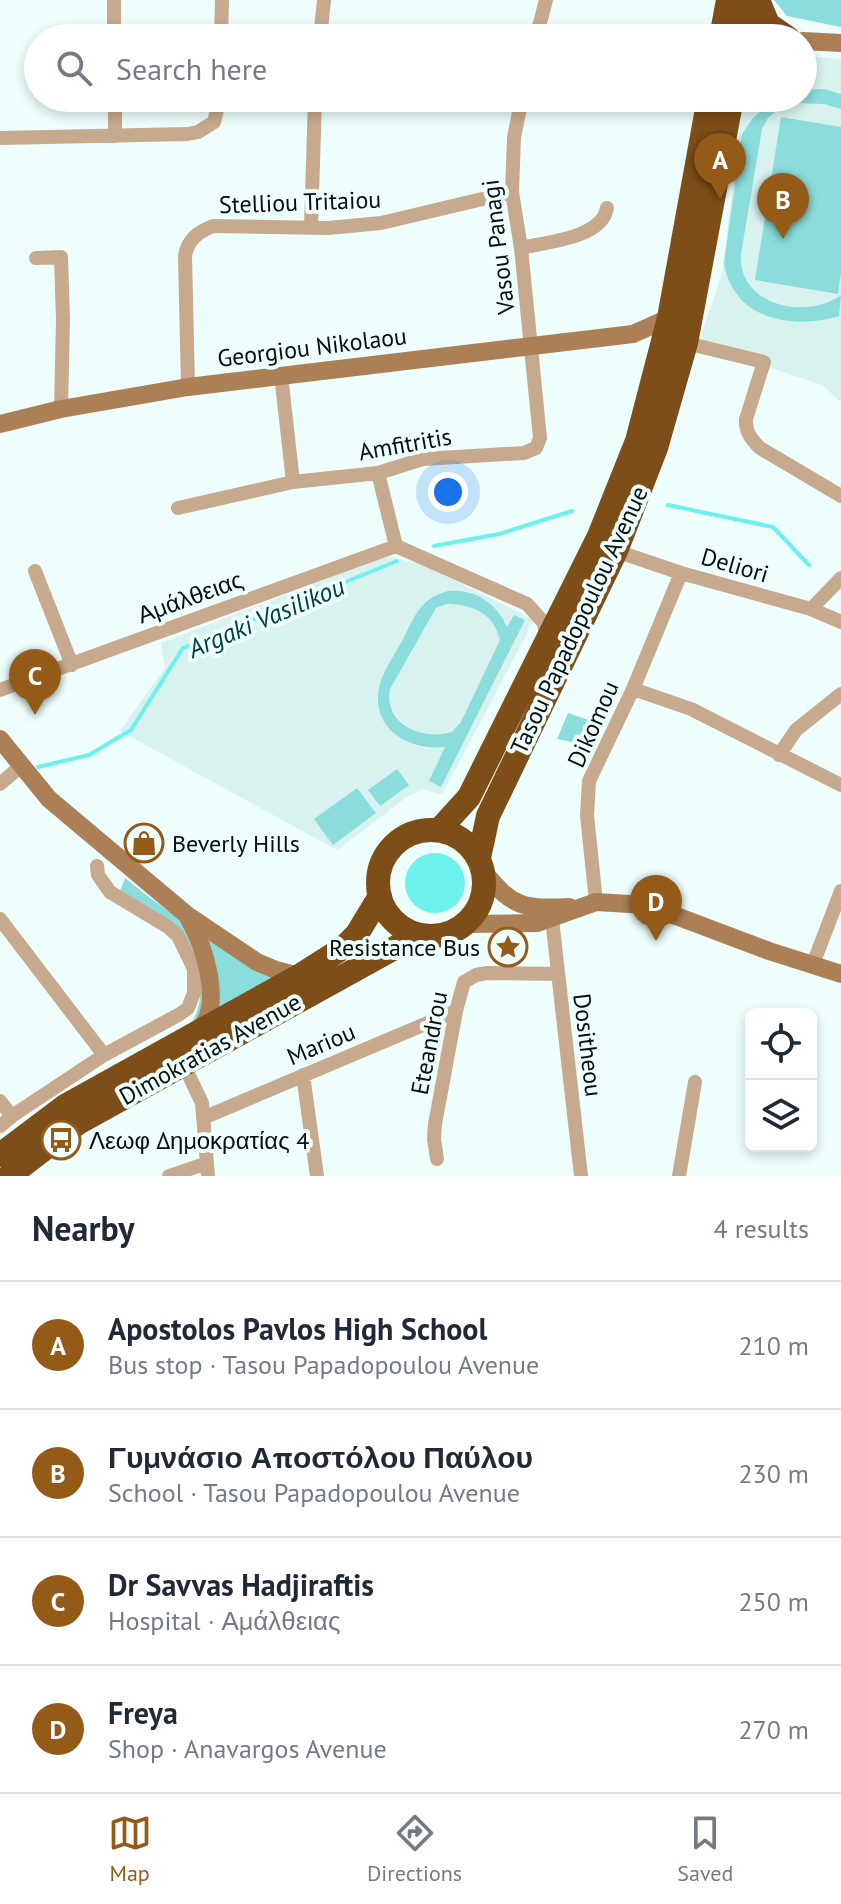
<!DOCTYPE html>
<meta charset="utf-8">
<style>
:root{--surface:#fff;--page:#f6f6f7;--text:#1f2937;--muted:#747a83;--line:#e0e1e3;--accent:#945a17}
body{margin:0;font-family:"PT Sans",sans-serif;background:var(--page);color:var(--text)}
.controls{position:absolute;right:24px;bottom:24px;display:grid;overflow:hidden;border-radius:12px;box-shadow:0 4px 12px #0003}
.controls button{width:72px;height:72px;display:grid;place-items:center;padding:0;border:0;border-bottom:2px solid var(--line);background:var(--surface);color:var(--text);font:40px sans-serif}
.you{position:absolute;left:448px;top:492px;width:28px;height:28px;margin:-20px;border:6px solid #fff;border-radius:50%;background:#1a73e8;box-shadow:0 0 0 12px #1a73e833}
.badge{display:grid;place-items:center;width:52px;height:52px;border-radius:50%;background:var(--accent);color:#fff;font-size:26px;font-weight:700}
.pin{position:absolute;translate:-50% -66px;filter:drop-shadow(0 2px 4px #0008)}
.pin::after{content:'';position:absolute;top:42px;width:28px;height:24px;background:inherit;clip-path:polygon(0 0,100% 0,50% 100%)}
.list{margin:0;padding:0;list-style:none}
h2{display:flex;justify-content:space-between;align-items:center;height:104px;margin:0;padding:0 32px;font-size:34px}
h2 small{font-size:26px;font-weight:400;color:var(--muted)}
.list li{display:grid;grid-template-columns:52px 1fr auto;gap:24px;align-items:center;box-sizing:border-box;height:128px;padding:0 32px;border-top:2px solid var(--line)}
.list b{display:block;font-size:30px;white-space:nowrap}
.list p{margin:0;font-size:26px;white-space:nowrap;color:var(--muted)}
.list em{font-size:26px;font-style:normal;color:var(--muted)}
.icon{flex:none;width:44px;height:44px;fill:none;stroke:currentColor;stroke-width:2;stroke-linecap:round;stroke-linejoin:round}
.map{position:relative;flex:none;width:841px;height:1176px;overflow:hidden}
.search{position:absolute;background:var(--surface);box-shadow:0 4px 12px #0003;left:24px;right:24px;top:24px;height:88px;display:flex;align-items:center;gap:20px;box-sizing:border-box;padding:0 28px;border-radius:44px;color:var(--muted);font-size:30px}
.sheet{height:616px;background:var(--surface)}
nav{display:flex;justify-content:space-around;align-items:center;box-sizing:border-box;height:112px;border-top:2px solid var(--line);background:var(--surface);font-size:22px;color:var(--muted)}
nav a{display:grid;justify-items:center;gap:4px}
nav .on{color:var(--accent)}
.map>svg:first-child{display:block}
.built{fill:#d8f2f0}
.green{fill:#8addda;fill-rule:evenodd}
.water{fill:#6df1ed}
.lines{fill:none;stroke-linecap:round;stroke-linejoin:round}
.stream{stroke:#6df1ed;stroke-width:4}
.street{stroke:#c7a98d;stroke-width:14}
.secondary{stroke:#ac8057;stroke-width:18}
.highway{stroke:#7e4e18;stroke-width:24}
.labels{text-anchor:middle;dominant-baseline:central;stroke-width:8;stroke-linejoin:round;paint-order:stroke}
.street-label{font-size:24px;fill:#080d0d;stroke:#edfefd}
.poi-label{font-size:24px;fill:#080d0d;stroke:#edfefd;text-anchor:start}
.water-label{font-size:26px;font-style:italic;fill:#00403f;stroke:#edfefd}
</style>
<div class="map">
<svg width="841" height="1176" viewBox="0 0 841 1176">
<rect width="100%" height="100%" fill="#edfefd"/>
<path class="built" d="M803,56L841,59V402L822,385L698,344L722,274L743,98H803Z
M386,556L424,565L534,620L442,795L422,789L408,796L337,850L120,731L165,668L161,643Z"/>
<path class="green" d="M774,0H841V27L787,16Z
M824,89L841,94V109L824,104L792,103L777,110L768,118L762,129L741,254C737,305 806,321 841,295L839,316C793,330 733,320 724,263L742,134L753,118L776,98H803V90Z
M781,117L841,127V273L838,294L755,280Z
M448,591C476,589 496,603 507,627L514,615L525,620L441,787L429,781L445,747C409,751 371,729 379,688C382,673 393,657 401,643C414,619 418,599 448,591ZM447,604C472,604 494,613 500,640L461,722L452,732C423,741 383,725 390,689L436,608Z
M568,713L603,725L590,756L572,742L557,739Z
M397,769L409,785L380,806L368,790Z
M357,788L376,813L333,845L314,819Z
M125,878C173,917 223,950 279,977L186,1033C203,1005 203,991 196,960L120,891Z"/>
<path class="water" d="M405 883a30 30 0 1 1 60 0a30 30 0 1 1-60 0Z"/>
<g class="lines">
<path class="stream" d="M668,505L773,527L809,565
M434,546L499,534L572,511
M38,767L89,755L131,730L183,648L397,561"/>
<path class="street" d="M114,0V38
M221,38L222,0
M320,38L324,0
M536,38L546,0
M115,98V136
M0,138L188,134L198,132L214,122L220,98
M311,228L315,98
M521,248C547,242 602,238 607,208
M36,258L61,257L63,319L61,409
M686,343L764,362L746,419C745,432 752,440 760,448L841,496
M281,375L293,482
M188,387L185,256C188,239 198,232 213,226L328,228L381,223L512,192
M378,473L396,546
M178,508L293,482L378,473L423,459L524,453L536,448L540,438L521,248L512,192L514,137L522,98
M616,551L681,573L811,609L841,622
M35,571L72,665
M811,609L841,578
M633,689L691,709L841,785
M0,690L396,546L527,604L544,623L546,637
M779,755L796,730L841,694
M0,784L21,766
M596,902L587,815L589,781L633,689L681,573
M0,919L104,1055
M552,919L581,1176
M813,964L841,891
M183,1063L202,1103L208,1176
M303,1075L317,1176
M0,1101L12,1116
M203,1118L456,1011
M0,1126L12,1116L104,1055L180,1014L188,1008L194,993V969L178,936L168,927L110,892L98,875L97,866
M437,1159L434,1139L435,1124L456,1011L464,982L476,975L487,973L557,974
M169,1176L207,1163
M679,1176L695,1082"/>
<path class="secondary" d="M803,41L841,43
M0,424L61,409L188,387L633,334L669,318
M0,739L49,799L187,915L257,962L276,970L299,976
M484,872C513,908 524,909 569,907
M189,919C204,946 224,1005 199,1030
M466,924L537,923L596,902L647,905L769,951L841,974"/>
<path class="highway" d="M758,0L768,24L788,38
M721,38L728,0
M744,38L752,0
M378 883a53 53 0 1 1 106 0a53 53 0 1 1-106 0Z
M439,830L469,797L599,536L637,441L669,318L709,98
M479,858L488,816L616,551L656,448L686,343L732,98
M0,1155L65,1106L299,976L343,948L357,934L380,896
M9,1176L78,1123L418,935"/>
</g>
<defs>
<symbol id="shop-ring" viewBox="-11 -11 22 22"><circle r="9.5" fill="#edfefd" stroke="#945a17" stroke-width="1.5"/><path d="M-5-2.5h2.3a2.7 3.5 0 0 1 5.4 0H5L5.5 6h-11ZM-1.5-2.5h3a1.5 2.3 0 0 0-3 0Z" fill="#945a17"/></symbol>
<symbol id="sight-ring" viewBox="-11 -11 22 22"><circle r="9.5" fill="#edfefd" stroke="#945a17" stroke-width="1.5"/><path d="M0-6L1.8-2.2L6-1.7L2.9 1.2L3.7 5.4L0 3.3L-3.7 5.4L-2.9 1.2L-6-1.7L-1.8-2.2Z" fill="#945a17"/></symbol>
<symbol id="bus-ring" viewBox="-11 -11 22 22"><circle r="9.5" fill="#edfefd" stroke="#945a17" stroke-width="1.5"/><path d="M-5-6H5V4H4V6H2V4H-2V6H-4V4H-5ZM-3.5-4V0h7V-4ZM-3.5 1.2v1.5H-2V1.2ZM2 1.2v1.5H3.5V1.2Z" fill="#945a17"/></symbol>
</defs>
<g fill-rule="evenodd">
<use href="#shop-ring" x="122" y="821" width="44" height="44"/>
<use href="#sight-ring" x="486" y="925" width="44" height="44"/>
<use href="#bus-ring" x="39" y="1118" width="44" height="44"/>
</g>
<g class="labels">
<g class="street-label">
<text transform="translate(300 202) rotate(-2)">Stelliou Tritaiou</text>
<text transform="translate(498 247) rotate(-97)">Vasou Panagi</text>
<text transform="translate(312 347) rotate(-7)">Georgiou Nikolaou</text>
<text transform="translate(405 444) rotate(-10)">Amfitritis</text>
<text transform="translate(735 565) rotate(16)">Deliori</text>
<text transform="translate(190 597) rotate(-20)">Αμάλθειας</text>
<text transform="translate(579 620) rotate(-65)">Tasou Papadopoulou Avenue</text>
<text transform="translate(593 724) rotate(-66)">Dikomou</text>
<text transform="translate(429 1043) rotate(-79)">Eteandrou</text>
<text transform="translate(321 1044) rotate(-23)">Mariou</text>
<text transform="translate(588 1045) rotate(83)">Dositheou</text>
<text transform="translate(210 1049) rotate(-29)">Dimokratias Avenue</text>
</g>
<g class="poi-label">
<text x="172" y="843">Beverly Hills</text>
<text x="480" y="947" text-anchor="end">Resistance Bus</text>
<text x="89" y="1140">Λεωφ Δημοκρατίας 4</text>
</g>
<g class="water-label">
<text transform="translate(266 617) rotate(-23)">Argaki Vasilikou</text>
</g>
</g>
</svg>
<div class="controls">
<button><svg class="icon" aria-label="locate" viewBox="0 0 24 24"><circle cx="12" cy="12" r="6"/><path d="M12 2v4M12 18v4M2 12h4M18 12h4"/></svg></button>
<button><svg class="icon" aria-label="layers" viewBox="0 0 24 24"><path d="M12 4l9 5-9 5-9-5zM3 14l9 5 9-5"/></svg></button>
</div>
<div class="you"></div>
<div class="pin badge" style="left:720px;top:199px">A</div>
<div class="pin badge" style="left:783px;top:239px">B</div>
<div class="pin badge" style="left:35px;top:715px">C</div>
<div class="pin badge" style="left:656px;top:941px">D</div>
<div class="search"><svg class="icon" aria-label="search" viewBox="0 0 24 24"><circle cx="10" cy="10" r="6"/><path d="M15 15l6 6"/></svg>Search here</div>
</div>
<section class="sheet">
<h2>Nearby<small>4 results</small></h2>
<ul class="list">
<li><span class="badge">A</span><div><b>Apostolos Pavlos High School</b><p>Bus stop · Tasou Papadopoulou Avenue</p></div><em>210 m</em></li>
<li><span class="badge">B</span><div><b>Γυμνάσιο Αποστόλου Παύλου</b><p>School · Tasou Papadopoulou Avenue</p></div><em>230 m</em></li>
<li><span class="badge">C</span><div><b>Dr Savvas Hadjiraftis</b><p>Hospital · Αμάλθειας</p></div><em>250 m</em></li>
<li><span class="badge">D</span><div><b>Freya</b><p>Shop · Anavargos Avenue</p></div><em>270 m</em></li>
</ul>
</section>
<nav>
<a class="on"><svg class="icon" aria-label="map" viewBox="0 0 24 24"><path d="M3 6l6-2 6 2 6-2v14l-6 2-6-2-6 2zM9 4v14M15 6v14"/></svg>Map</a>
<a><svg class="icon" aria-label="directions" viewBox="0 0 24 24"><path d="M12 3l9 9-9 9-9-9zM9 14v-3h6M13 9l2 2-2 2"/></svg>Directions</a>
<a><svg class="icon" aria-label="saved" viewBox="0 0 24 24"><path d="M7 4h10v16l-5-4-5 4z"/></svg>Saved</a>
</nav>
